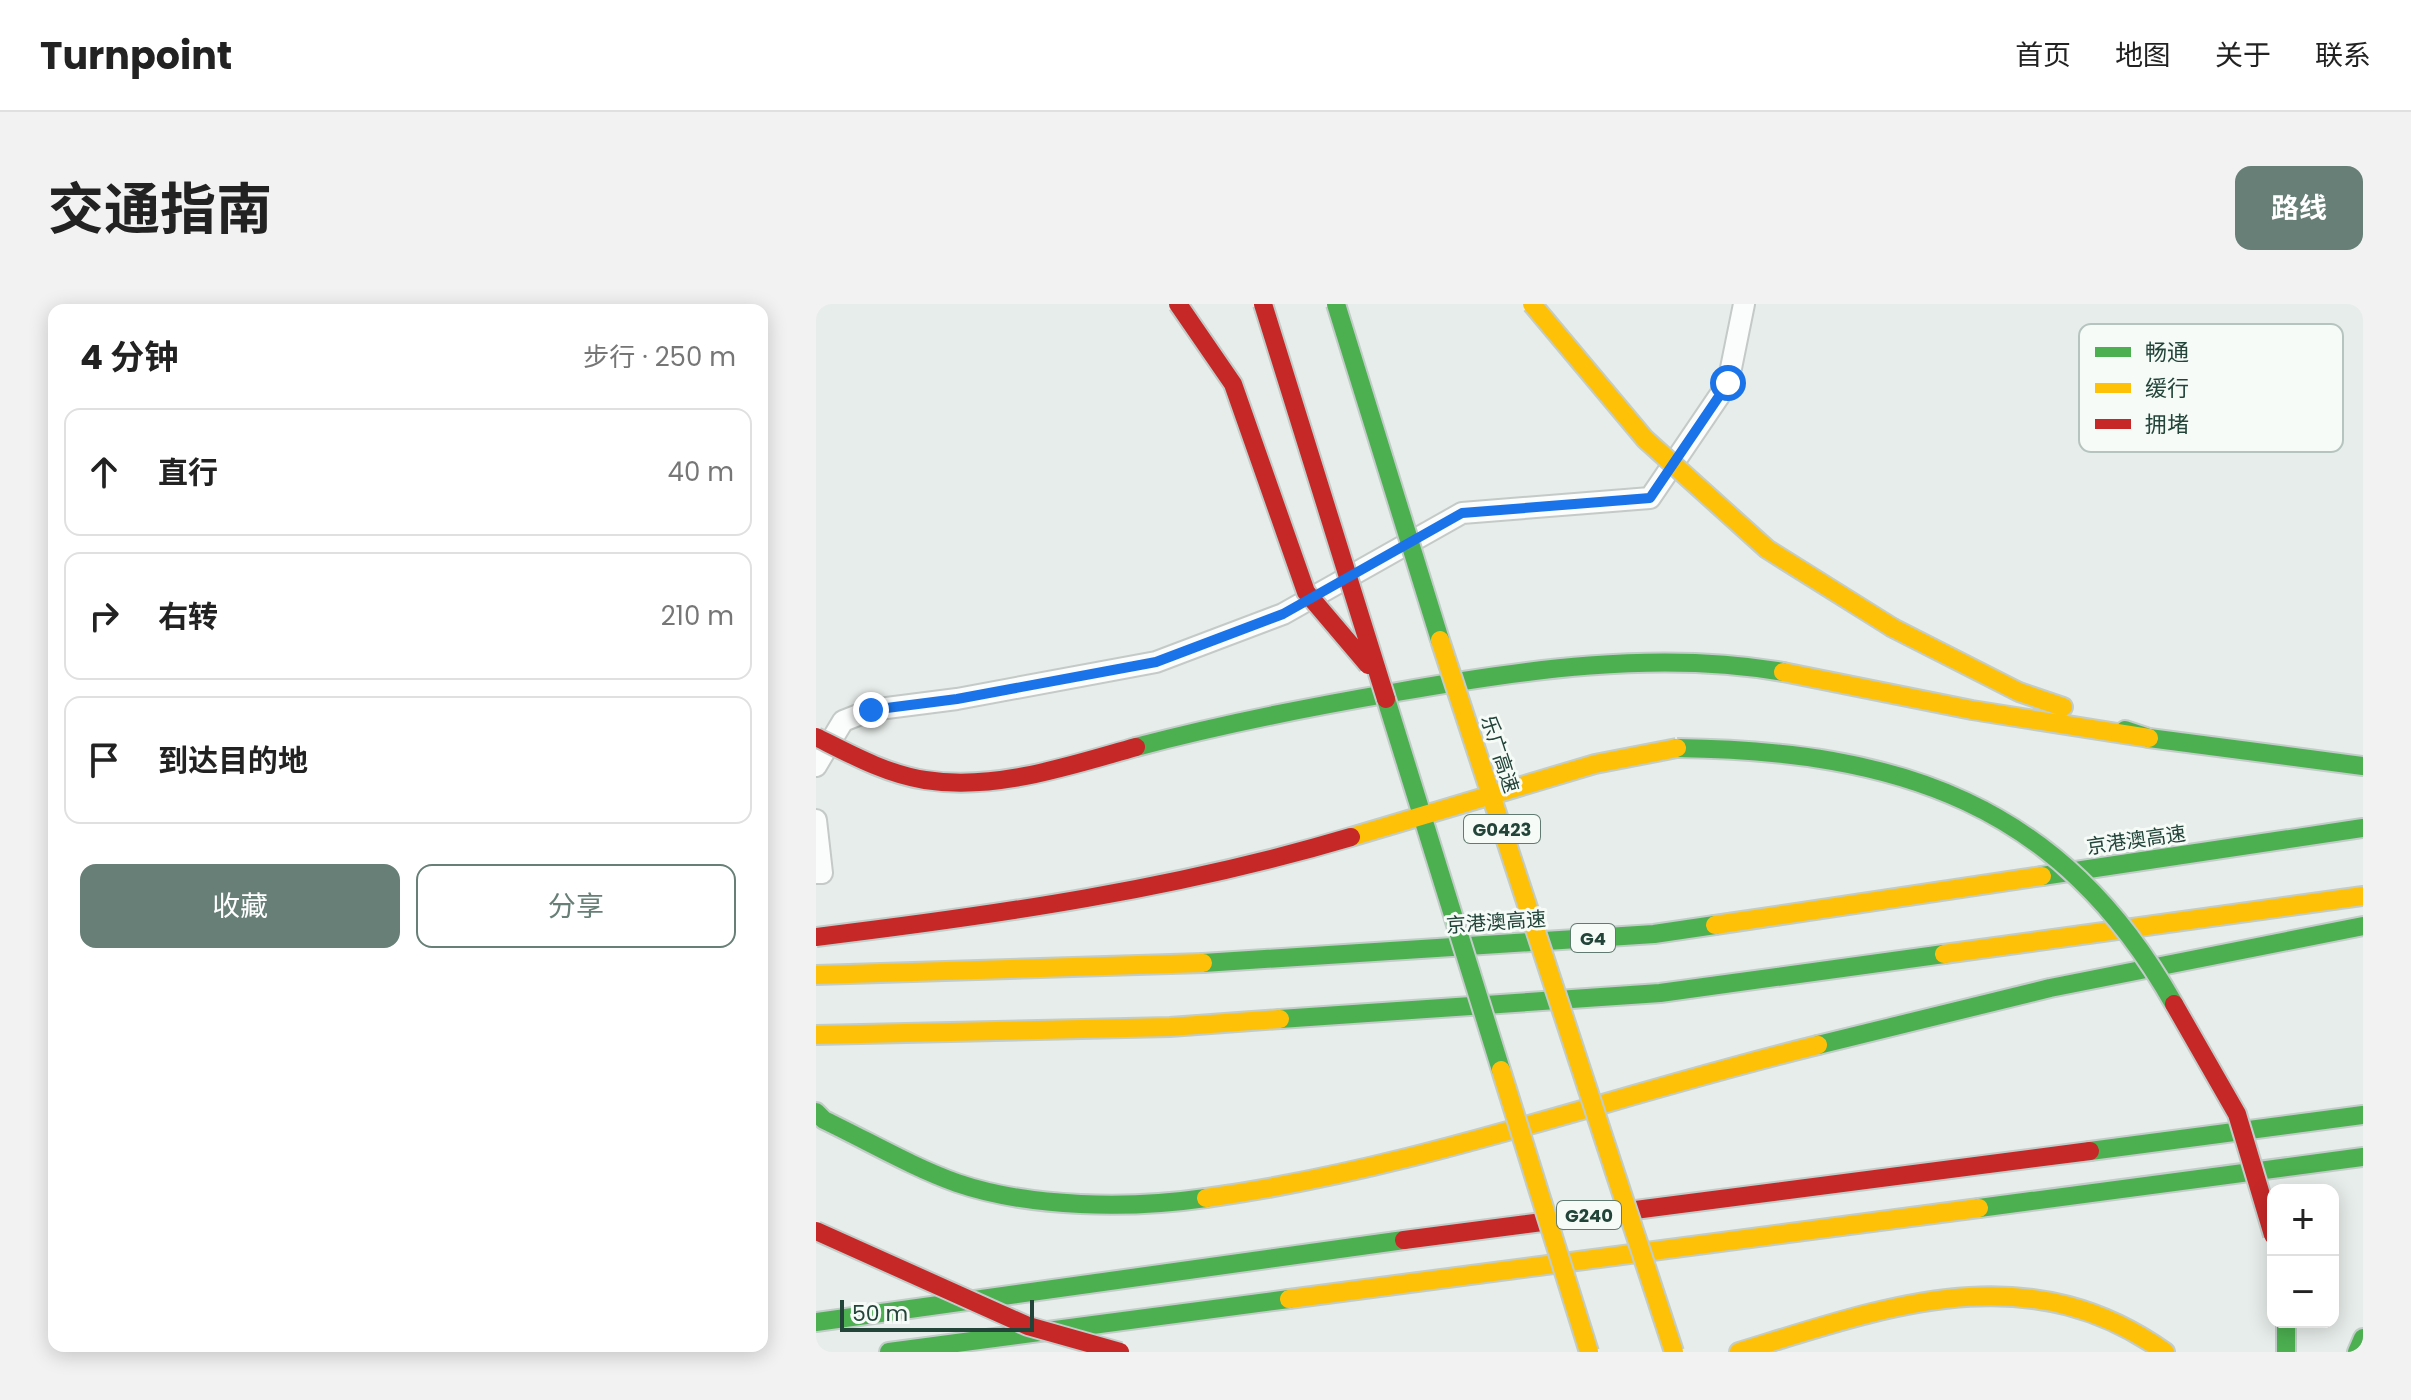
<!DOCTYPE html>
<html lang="zh">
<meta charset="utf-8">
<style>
:root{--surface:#fff;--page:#f2f2f2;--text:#222;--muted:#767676;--line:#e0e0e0;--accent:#677f77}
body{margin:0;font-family:Poppins,"Noto Sans SC",sans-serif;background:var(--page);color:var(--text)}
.controls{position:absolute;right:24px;bottom:24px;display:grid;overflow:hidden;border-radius:16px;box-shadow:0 4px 20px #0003}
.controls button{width:72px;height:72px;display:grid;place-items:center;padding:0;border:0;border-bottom:2px solid var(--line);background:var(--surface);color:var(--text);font:40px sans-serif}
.scale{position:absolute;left:24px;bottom:20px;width:194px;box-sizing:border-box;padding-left:8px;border:4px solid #224439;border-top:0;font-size:22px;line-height:28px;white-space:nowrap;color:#224439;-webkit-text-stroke:6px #f6fbf8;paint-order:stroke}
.stop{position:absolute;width:24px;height:24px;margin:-18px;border:6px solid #1a73e8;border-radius:50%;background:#fff}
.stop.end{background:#1a73e8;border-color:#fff;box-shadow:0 2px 8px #0008}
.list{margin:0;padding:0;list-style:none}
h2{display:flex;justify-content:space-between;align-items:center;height:104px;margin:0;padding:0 32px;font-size:34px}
h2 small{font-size:26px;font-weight:400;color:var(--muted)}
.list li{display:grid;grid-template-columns:52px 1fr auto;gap:24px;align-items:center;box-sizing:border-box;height:128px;margin:0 16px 16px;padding:0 16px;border:2px solid var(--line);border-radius:16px}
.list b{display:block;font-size:30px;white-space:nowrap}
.list em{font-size:26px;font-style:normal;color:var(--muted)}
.actions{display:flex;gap:16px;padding:24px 32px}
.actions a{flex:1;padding:18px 0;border:2px solid var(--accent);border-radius:16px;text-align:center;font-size:28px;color:var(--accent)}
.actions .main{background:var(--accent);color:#fff}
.icon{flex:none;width:44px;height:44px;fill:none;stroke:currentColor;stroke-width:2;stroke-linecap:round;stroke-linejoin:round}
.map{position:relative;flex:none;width:1547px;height:1048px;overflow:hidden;border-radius:16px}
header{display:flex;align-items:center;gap:48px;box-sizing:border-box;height:112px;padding:0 40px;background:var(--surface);border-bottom:2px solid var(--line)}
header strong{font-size:38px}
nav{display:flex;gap:44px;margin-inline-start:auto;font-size:28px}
.intro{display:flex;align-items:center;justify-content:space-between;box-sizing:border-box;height:192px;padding:0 48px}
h1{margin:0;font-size:56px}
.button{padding:20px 36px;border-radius:16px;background:var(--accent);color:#fff;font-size:28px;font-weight:700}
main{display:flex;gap:48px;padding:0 48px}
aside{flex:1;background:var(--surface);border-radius:16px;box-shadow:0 4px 20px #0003}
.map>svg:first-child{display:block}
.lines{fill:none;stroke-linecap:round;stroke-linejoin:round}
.street-casing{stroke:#c4cac7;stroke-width:24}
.fast-casing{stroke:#c2ccc9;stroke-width:22}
.slow-casing{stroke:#c2ccc9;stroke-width:22}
.jam-casing{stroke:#c2ccc9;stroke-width:22}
.street{stroke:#fbfcfc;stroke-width:20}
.fast{stroke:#4caf50;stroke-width:18}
.slow{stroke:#ffc107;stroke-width:18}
.jam{stroke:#c62828;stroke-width:18}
.fast-bridge-casing{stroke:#c2ccc9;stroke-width:22;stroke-linecap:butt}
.slow-bridge-casing{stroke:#c2ccc9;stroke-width:22;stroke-linecap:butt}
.jam-bridge-casing{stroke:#c2ccc9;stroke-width:22;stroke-linecap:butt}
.fast-bridge{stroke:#4caf50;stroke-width:18}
.slow-bridge{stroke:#ffc107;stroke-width:18}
.jam-bridge{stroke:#c62828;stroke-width:18}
.route{stroke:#1a73e8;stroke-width:10}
.labels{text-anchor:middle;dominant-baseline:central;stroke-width:6;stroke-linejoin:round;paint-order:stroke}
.shield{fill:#f6fbf8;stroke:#627b72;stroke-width:2}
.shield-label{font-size:18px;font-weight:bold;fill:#224439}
.street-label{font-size:20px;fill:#224439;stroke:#f6fbf8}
.key{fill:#f6fbf8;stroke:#b6c4bf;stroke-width:2}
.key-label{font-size:22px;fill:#224439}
</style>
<header>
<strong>Turnpoint</strong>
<nav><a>首页</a><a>地图</a><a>关于</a><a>联系</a></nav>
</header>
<div class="intro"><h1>交通指南</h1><a class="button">路线</a></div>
<main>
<aside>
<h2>4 分钟<small>步行 · 250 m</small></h2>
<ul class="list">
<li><svg class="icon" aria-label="ahead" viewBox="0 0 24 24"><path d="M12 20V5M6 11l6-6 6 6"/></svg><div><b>直行</b></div><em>40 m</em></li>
<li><svg class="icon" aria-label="right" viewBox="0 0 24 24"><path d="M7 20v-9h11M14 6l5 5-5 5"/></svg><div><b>右转</b></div><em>210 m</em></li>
<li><svg class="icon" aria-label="arrive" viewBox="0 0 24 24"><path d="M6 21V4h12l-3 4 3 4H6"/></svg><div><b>到达目的地</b></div></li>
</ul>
<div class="actions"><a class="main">收藏</a><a>分享</a></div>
</aside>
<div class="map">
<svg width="1547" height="1048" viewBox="0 0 1547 1048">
<rect width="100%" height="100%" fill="#e7edea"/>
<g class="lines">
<defs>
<path id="street" d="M0,462L27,417L55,406L141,395L340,358L467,310L646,209L834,194L912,79L928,0
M0,516L6,569H0"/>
<path id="fast" d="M1309,426L1333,434L1547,462
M320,443C407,420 493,403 581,388C705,366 842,346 967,368
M1226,572L1547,524
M387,659L838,630L899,621
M464,715L844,689L1128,650
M1002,741L1234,684L1547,622
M0,808L8,816C52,837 96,863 141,879C214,904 314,905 390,894
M1274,847L1547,811
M1163,904L1547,853
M0,1018L588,936
M1470,1018V1048
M73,1048L473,995
M1541,1048L1547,1034"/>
<path id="slow" d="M1077,324L1203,388L1247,403
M967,368L1156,406L1333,434
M899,621L1226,572
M1128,650L1547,592
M0,671L387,659
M0,731L354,723L464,715
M390,894C599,865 798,791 1002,741
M473,995L1163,904
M923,1048C1070,1003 1210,949 1349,1048"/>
<path id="jam" d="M588,936L1274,847"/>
</defs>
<use href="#street" class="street-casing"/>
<use href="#fast" class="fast-casing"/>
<use href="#slow" class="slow-casing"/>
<use href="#jam" class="jam-casing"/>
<use href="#street" class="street"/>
<use href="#fast" class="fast"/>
<use href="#slow" class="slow"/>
<use href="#jam" class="jam"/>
<defs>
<path id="fast-bridge" d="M520,0L624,336
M570,395L685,766
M861,444C1082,447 1244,498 1358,700"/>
<path id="slow-bridge" d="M716,0L829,135L951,245L1077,324
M624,336L858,1048
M535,533L779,460L861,444
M685,766L773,1048"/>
<path id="jam-bridge" d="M362,0L417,80L490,288L552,361
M447,0L570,395
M0,433C34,450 70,470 109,476C180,487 252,462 320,443
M0,633C181,611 360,585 535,533
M1358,700L1421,810L1457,931
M0,927L212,1022L304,1048"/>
</defs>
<use href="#fast-bridge" class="fast-bridge-casing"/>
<use href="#slow-bridge" class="slow-bridge-casing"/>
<use href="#jam-bridge" class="jam-bridge-casing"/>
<use href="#fast-bridge" class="fast-bridge"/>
<use href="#slow-bridge" class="slow-bridge"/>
<use href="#jam-bridge" class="jam-bridge"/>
</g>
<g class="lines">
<path class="route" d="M55,406L141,395L340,358L467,310L646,209L834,194L912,79"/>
</g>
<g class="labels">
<g class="shield">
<rect x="648" y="511" width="76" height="28" rx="6"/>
<rect x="755" y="620" width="44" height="28" rx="6"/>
<rect x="741" y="897" width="64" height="28" rx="6"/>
</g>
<g class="shield-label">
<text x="686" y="525">G0423</text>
<text x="777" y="634">G4</text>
<text x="773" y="911">G240</text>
</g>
<g class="street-label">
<text transform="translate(684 450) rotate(72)">乐广高速</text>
<text transform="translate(1320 536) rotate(-8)">京港澳高速</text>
<text transform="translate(680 618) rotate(-4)">京港澳高速</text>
</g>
</g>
<rect x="1263" y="20" width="264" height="128" rx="12" class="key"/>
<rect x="1279" y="43" width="36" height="10" fill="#4caf50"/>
<rect x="1279" y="79" width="36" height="10" fill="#ffc107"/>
<rect x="1279" y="115" width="36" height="10" fill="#c62828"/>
<g class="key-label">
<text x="1329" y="56">畅通</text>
<text x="1329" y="92">缓行</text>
<text x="1329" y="128">拥堵</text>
</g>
</svg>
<div class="controls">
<button>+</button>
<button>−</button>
</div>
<div class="scale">50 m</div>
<div class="stop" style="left:912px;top:79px"></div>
<div class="stop end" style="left:55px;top:406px"></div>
</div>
</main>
